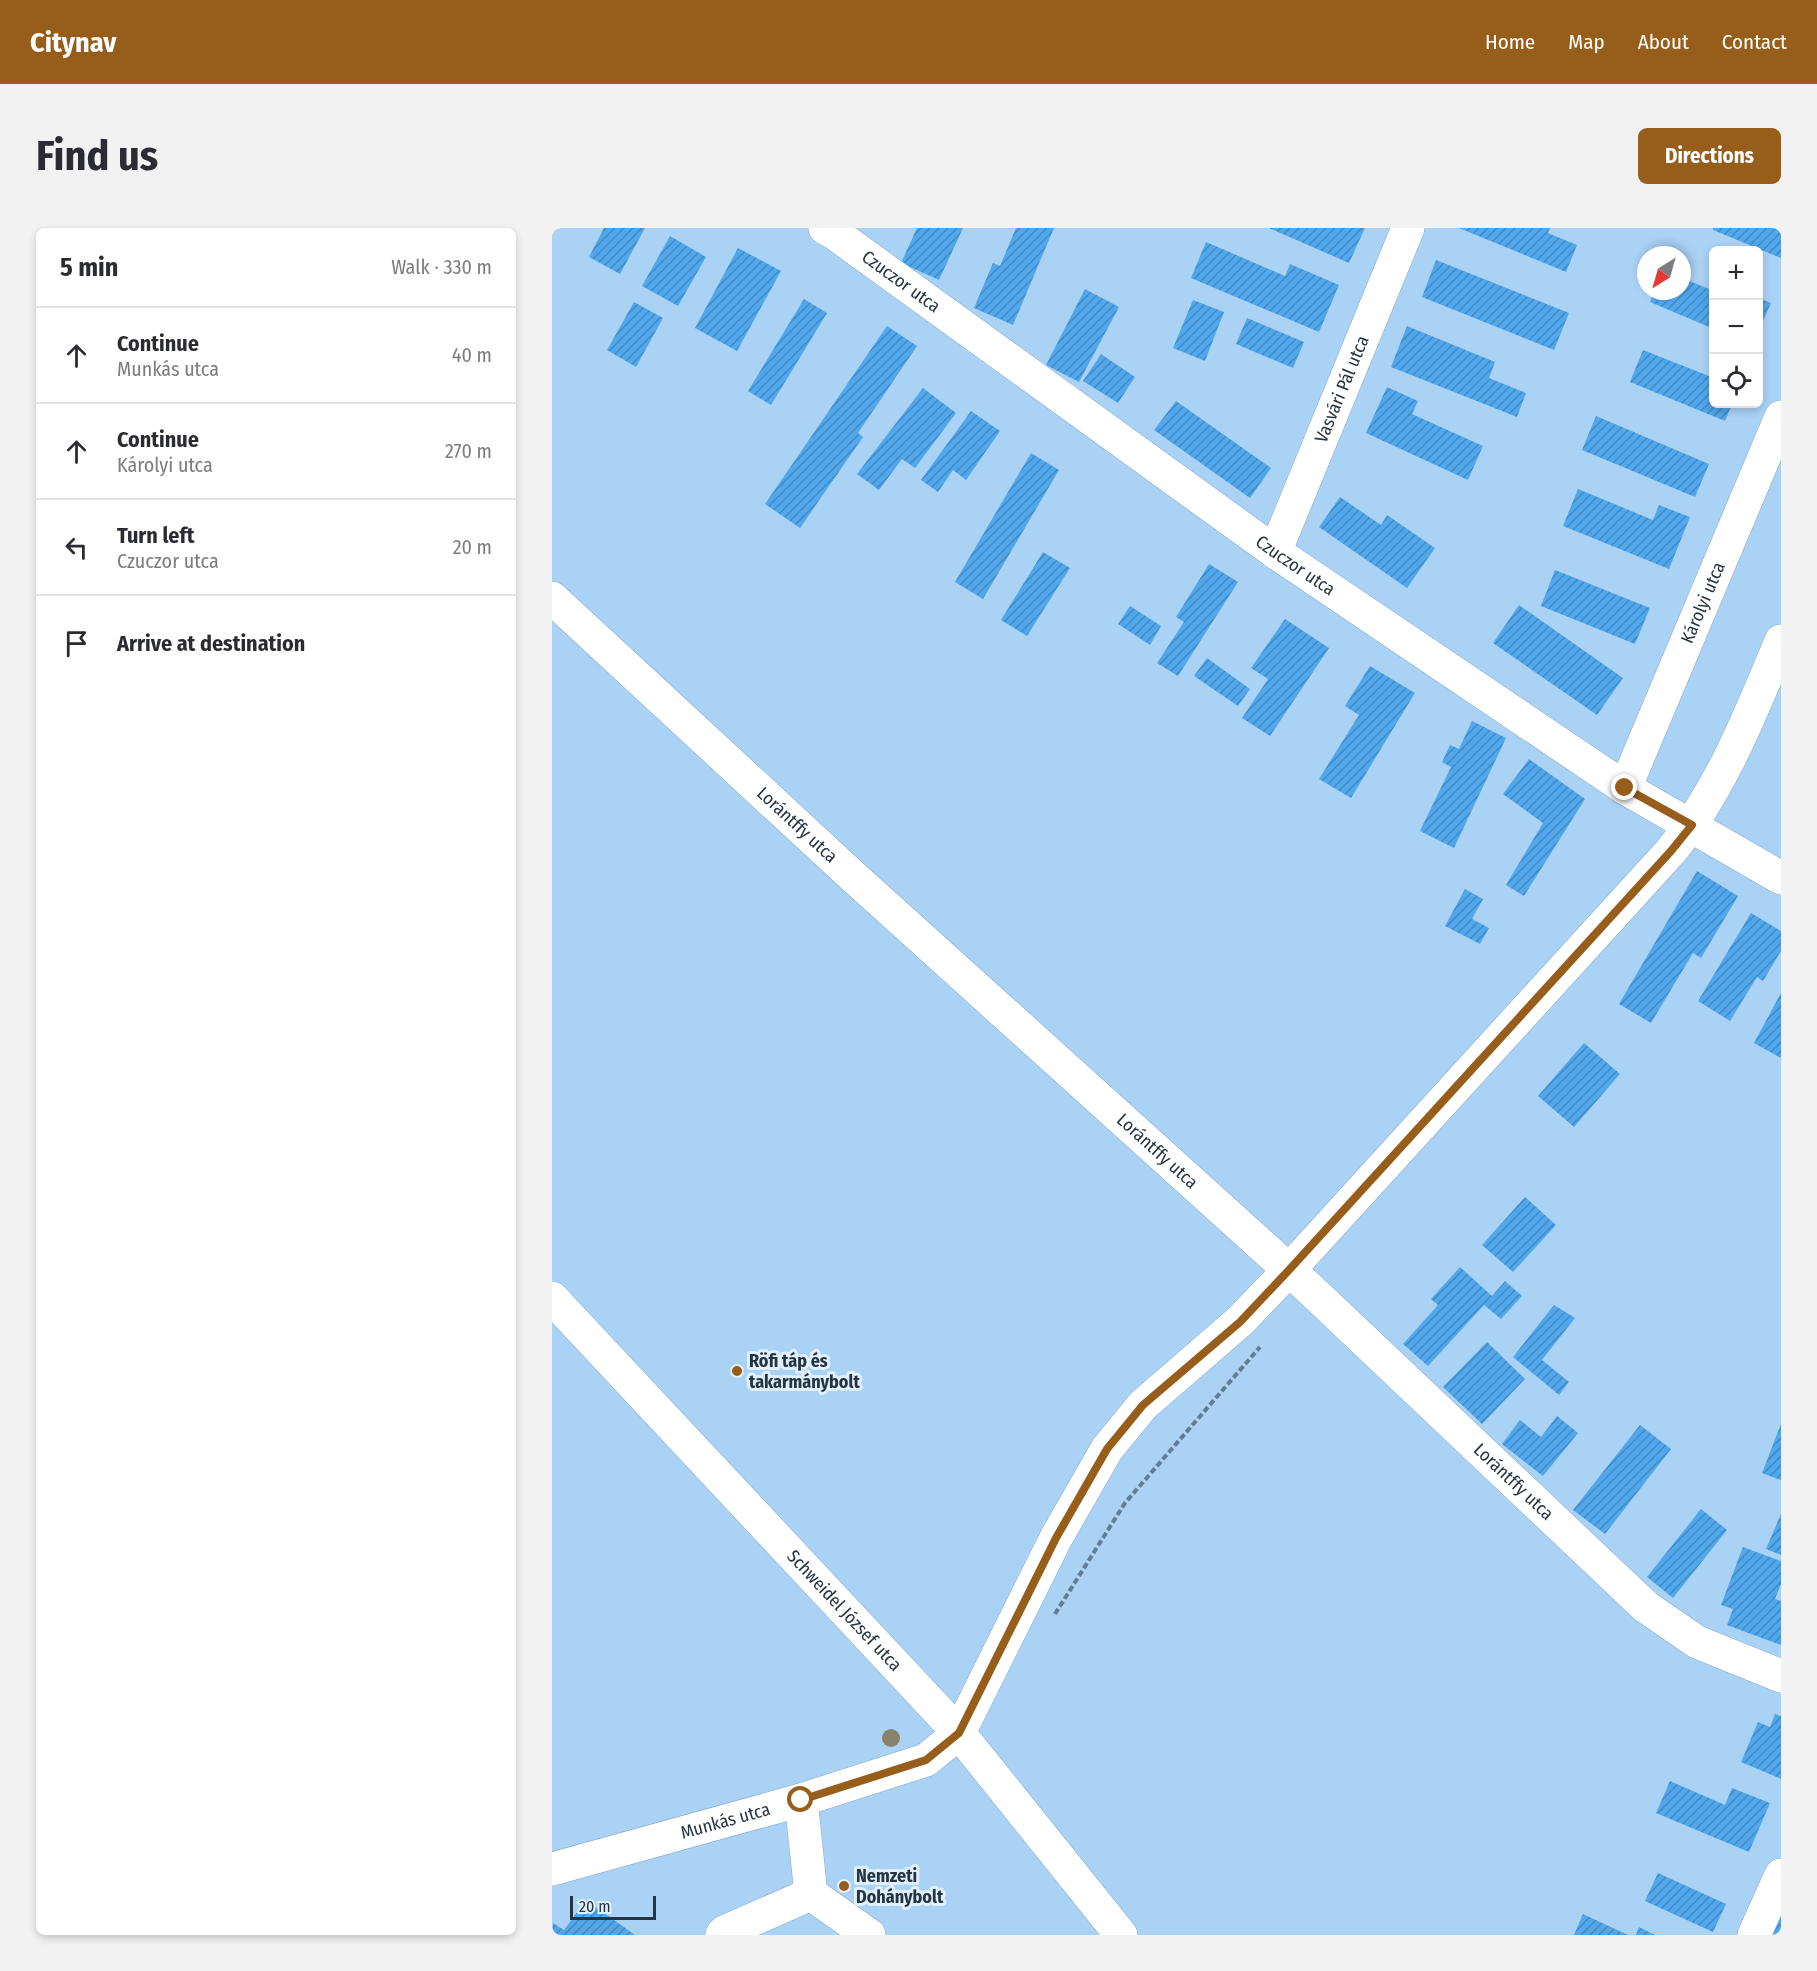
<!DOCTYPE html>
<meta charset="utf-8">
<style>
:root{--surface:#fff;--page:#f2f2f3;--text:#2b2b33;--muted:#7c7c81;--line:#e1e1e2;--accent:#975e1b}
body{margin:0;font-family:"Fira Sans Condensed",sans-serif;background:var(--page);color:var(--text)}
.controls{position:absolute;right:18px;top:18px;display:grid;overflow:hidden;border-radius:9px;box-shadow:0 3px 9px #0003}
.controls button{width:54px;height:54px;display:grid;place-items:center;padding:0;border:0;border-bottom:2px solid var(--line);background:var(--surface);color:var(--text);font:30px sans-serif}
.compass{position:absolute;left:1085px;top:18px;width:54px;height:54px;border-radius:50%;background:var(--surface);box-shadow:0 3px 9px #0003;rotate:217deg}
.scale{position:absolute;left:18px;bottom:15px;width:86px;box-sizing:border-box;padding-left:6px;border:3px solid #253442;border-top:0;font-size:16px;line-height:21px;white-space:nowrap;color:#253442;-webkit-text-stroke:4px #e0f0fe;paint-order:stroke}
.stop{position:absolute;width:18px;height:18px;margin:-14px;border:4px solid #975e1b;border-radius:50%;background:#fff}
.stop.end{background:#975e1b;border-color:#fff;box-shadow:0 2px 6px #0008}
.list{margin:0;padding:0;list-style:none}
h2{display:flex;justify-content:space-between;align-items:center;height:78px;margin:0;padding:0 24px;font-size:26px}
h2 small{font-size:20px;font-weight:400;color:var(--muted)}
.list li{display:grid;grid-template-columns:39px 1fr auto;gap:18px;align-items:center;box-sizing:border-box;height:96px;padding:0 24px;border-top:2px solid var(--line)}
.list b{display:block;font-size:22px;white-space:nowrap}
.list p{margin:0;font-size:20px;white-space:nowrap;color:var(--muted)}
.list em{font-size:20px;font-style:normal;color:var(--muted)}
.icon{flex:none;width:33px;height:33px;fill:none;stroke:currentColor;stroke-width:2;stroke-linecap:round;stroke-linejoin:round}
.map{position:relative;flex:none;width:1229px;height:1707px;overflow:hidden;border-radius:9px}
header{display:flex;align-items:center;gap:36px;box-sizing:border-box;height:84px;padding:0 30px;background:var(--accent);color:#fff}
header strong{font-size:28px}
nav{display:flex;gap:33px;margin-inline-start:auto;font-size:21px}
.intro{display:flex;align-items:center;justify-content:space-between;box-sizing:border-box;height:144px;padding:0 36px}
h1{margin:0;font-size:42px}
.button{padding:15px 27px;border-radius:9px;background:var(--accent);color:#fff;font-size:21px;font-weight:700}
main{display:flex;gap:36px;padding:0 36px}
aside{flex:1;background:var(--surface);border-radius:9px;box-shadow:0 3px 9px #0003}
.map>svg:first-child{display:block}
.building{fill:url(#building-hatch)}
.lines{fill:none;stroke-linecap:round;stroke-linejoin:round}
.minor-casing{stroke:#84aacc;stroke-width:34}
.path{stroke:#627c94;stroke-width:4;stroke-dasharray:6 3;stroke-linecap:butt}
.minor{stroke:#fff;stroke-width:33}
.tree{fill:#8b826e}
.route{stroke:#975e1b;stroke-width:8}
.poi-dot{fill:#975e1b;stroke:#e0f0fe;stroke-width:2}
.labels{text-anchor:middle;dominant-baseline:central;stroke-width:6;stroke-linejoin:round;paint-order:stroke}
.street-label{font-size:18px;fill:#253442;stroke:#e0f0fe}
.poi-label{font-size:18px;font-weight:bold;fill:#253442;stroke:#e0f0fe;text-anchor:start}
</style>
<header>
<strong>Citynav</strong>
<nav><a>Home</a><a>Map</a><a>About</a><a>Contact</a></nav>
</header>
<div class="intro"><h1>Find us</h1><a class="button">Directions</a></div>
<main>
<aside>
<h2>5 min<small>Walk · 330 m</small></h2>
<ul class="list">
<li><svg class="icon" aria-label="ahead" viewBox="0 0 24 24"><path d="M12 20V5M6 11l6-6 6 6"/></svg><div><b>Continue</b><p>Munkás utca</p></div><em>40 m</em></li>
<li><svg class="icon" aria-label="ahead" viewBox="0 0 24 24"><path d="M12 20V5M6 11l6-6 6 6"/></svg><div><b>Continue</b><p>Károlyi utca</p></div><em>270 m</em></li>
<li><svg class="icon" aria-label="left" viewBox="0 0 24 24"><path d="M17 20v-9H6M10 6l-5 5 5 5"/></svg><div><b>Turn left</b><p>Czuczor utca</p></div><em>20 m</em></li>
<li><svg class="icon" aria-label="arrive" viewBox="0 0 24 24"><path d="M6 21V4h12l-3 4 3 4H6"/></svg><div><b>Arrive at destination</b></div></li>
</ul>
</aside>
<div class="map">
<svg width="1229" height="1707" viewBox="0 0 1229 1707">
<defs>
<pattern id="building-hatch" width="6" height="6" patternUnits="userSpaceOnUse" patternTransform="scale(1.5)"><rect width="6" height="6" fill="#51a7ec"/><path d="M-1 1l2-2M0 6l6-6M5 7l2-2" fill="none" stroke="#4389c1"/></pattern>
</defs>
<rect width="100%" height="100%" fill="#aad2f5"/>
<path class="building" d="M52,0H93L68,46L37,29Z
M365,0H411L387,52L349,35Z
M464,0H502L461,97L422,80L441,35L448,38Z
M717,0H813L797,35Z
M907,0H998L996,5L1025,17L1014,44Z
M1161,0H1229V30L1161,2Z
M118,8L154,29L126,78L90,58Z
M654,14L733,48L738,36L787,57L767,104L639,50Z
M186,20L229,43L185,123L143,100Z
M884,32L1017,85L1002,122L870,69Z
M1130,50L1162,63V101L1098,74L1103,63H1130Z
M533,61L567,79L527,154L494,137Z
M1206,70L1219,75L1206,104Z
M252,71L275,85L219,177L196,163Z
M641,72L672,84L653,133L621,120Z
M82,74L111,90L84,139L55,122Z
M695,90L752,114L741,140L684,116Z
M335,98L365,118L306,205L311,209L248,300L213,276Z
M855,98L943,134L937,150L974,165L965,189L839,139Z
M1091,122L1162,150V176H1180L1173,193L1078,154Z
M549,126L583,149L566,175L531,153Z
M835,159L866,173L860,186L931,218L916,252L814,205Z
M371,160L404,185L363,240L350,231L327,262L305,246Z
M624,173L719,240L698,270L602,202Z
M419,183L448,203L414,252L401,242L386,264L369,252Z
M1044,188L1157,236L1143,269L1030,222Z
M479,225L507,242L431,371L403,354Z
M1026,261L1101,292L1107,277L1138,289L1117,341L1011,298Z
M788,269L829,297L835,287L883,320L855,360L767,299Z
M491,324L518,340L475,408L449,392Z
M657,336L686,354L626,448L605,435L632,394L624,389Z
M1003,342L1098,380L1083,416L989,378Z
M967,377L1071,450L1045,487L941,415Z
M578,378L609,398L598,417L566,396Z
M733,391L777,420L718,508L690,490L716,451L699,440Z
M655,430L698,461L686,478L642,448Z
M818,438L863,465L799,570L767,551L807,487L793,478Z
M920,493L954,510L902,620L868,603L899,539L890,534L898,517L907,521Z
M977,531L1033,571L972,668L954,657L991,595L951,566Z
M1145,643L1186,668L1149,730L1141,725L1099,795L1067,776Z
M913,661L931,671L920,691L937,700L928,716L893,698Z
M1199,685L1229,703V723L1211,753L1205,749L1178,793L1146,773Z
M1229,765V830L1202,815Z
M1032,815L1068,846L1022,899L986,868Z
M973,969L1004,997L961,1044L930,1017Z
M908,1039L940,1068L953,1053L970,1068L949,1091L932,1077L876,1138L851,1116L886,1077L879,1071Z
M1002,1077L1023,1090L990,1132L1017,1154L1007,1167L961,1129Z
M935,1114L973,1151L930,1196L891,1159Z
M1005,1188L1026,1205L991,1248L950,1216L968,1192L989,1209Z
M1229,1196V1252L1210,1245Z
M1088,1197L1119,1221L1053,1306L1021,1282Z
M1149,1281L1175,1302L1121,1370L1095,1349Z
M1229,1286V1327L1214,1321Z
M1191,1319L1229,1333V1356L1223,1371L1229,1373V1417L1175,1397L1181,1381L1169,1377Z
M1223,1486L1229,1488V1551L1189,1534L1206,1494L1218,1499Z
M1118,1553L1173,1577L1180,1560L1218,1575L1197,1624L1104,1585Z
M1106,1645L1174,1676L1161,1704L1093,1673Z
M34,1672L83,1707H0L1,1695L12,1702Z
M1031,1686L1076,1707H1022Z
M1229,1688V1707H1223L1221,1706Z
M1087,1699L1103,1707H1084Z"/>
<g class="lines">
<defs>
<g id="minor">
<path id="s1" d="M273,0L282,5L723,324L1073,560L1229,650"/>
<path id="s2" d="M723,324L856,0"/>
<path id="s3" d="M0,370L295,643L758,1061L1094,1379L1145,1414L1229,1448"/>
<path id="s4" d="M1073,560L1229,189"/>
<path id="s5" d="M0,1070L407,1505L569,1707"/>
<path d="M249,1572L259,1666L317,1707"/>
<path id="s6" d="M0,1641L249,1572L374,1532L407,1505L504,1310L555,1221L591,1177L688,1093L737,1042L1119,623C1169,562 1199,485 1229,413"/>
<path d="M170,1707L172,1704L259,1666"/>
<path d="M1202,1707L1229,1647"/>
</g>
</defs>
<use href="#minor" class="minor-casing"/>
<path class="path" d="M503,1386L573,1275L708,1119"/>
<use href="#minor" class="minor"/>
</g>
<circle class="tree" cx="339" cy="1510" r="9"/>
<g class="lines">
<path class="route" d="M249,1572L374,1532L407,1505L504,1310L555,1221L591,1177L688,1094L737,1042L1119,623L1140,597L1073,560"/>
</g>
<g class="poi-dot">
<circle cx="185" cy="1143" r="6"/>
<circle cx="292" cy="1658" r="6"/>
</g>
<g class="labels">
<g class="street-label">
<text stroke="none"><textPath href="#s1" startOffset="93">Czuczor utca</textPath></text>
<text stroke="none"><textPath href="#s2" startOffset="176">Vasvári Pál utca</textPath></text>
<text stroke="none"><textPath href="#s1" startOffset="579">Czuczor utca</textPath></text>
<text stroke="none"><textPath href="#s4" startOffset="201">Károlyi utca</textPath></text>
<text stroke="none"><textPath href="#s3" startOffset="334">Lorántffy utca</textPath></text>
<text stroke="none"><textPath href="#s3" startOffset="820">Lorántffy utca</textPath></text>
<text stroke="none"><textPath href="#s3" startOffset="1306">Lorántffy utca</textPath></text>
<text stroke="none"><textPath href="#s5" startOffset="428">Schweidel József utca</textPath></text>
<text stroke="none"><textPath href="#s6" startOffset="180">Munkás utca</textPath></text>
</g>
<g class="poi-label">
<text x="197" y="1133">Röfi táp és<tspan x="197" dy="21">takarmánybolt</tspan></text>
<text x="304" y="1648">Nemzeti<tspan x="304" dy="21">Dohánybolt</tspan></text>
</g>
</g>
</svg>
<div class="controls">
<button>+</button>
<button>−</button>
<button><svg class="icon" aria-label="locate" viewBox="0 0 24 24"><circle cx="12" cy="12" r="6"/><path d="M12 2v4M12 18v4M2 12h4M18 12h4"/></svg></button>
</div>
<svg class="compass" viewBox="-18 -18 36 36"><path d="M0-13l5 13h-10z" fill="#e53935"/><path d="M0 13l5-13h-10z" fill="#7c7c81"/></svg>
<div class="scale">20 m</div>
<div class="stop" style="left:249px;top:1572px"></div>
<div class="stop end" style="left:1073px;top:560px"></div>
</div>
</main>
